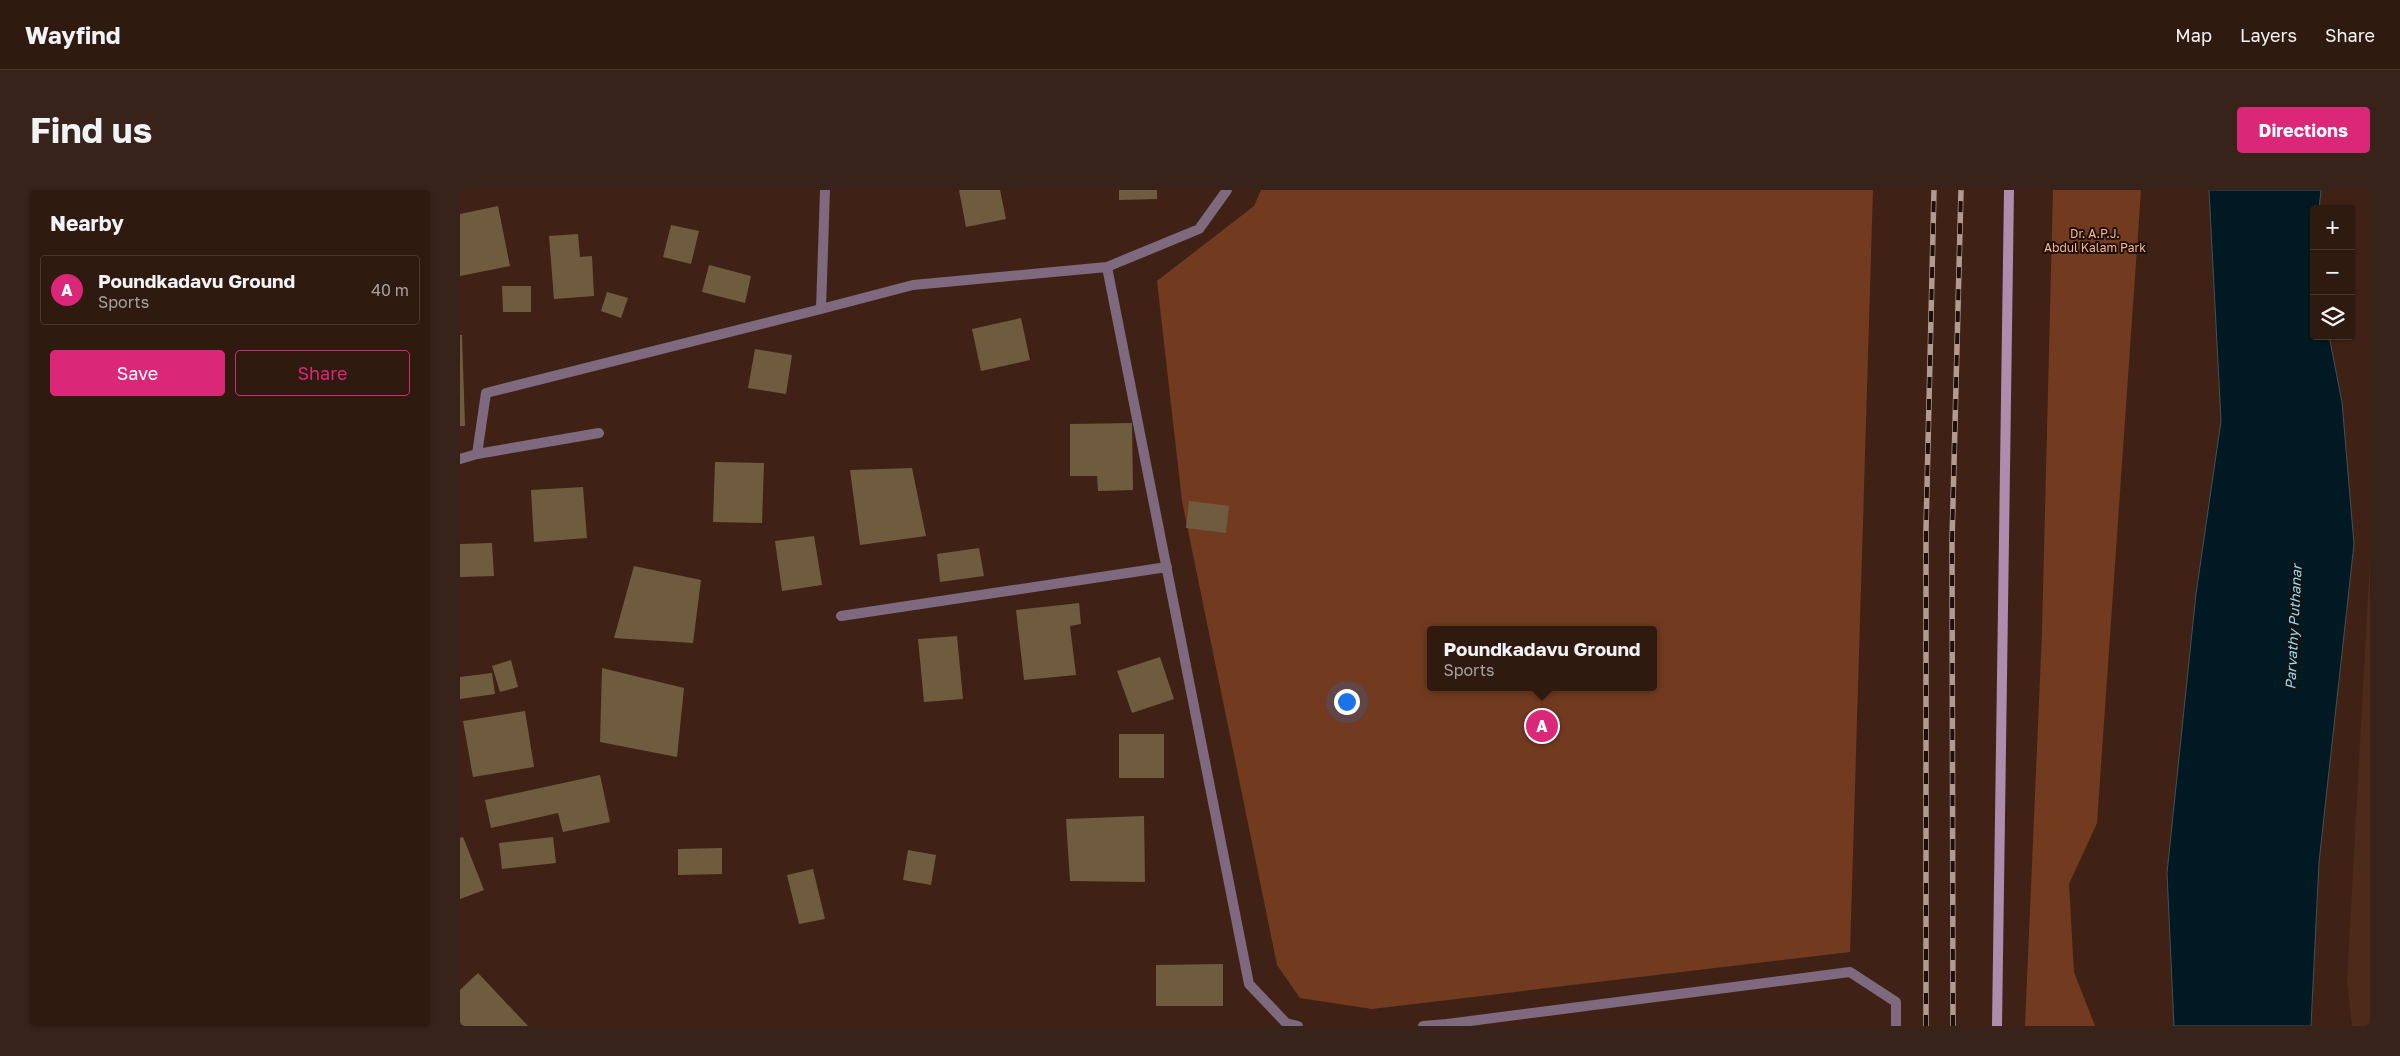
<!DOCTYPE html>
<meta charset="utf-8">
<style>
:root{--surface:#2f1a10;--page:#372319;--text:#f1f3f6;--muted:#a7a19f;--line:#4a3830;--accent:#db2777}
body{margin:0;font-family:"Golos Text",sans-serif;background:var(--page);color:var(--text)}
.controls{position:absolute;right:15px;top:15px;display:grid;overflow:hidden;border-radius:5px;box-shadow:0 1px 4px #0004}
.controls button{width:45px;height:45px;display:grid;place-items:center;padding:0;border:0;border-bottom:1px solid var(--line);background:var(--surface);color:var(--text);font:25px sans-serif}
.you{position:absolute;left:886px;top:511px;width:18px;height:18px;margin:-12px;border:4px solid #fff;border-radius:50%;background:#1a73e8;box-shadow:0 0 0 8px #1a73e833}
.badge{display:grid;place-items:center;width:32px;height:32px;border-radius:50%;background:var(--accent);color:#fff;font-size:16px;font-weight:700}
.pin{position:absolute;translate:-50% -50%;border:2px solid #fff;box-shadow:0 1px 5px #0006}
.popup{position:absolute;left:967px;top:436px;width:230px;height:65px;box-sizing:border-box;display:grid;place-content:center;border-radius:5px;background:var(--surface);filter:drop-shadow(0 1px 4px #0005);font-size:16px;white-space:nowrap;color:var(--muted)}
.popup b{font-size:19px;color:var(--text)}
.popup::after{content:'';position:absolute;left:50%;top:100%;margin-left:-10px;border:10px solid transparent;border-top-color:var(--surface)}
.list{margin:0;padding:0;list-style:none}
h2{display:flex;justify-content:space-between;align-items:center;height:65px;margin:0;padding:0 20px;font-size:21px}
h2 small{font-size:16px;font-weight:400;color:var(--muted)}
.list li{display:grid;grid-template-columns:32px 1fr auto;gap:15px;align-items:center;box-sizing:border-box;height:70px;margin:0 10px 10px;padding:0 10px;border:1px solid var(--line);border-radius:5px}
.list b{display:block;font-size:19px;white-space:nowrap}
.list p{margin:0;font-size:16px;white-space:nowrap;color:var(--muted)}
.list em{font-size:16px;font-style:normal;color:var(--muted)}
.actions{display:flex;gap:10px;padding:15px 20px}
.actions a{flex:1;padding:11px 0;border:1px solid var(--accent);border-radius:5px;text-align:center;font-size:18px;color:var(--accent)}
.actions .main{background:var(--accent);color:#fff}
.icon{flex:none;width:28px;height:28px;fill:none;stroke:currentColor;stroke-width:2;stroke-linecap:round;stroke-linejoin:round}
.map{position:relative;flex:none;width:1910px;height:836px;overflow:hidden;border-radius:5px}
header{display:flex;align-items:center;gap:30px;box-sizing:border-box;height:70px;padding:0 25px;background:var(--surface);border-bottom:1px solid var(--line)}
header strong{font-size:24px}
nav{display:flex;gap:28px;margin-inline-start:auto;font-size:18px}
.intro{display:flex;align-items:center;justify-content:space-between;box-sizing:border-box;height:120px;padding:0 30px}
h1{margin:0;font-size:35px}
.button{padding:12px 22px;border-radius:5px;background:var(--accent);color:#fff;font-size:18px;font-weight:700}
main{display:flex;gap:30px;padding:0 30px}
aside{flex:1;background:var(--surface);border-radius:5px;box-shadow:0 1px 4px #0004}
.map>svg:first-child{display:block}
.built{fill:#4d2a19}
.green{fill:#723b20;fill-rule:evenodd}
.water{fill:#011922;stroke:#465155}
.building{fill:#6f5c3f}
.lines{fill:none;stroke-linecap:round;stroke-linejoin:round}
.lane{stroke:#7e697e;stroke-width:10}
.street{stroke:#7e697e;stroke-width:10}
.secondary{stroke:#ae8cad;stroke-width:10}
.rail-casing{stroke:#b19b91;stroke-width:5.5}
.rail{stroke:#1d100a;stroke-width:4;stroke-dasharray:11;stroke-linecap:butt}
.labels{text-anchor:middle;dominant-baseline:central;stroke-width:4;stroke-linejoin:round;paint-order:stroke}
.park-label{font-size:12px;fill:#f9b291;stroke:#1d100a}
.water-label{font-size:14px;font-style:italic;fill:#88deff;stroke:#1d100a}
</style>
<header>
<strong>Wayfind</strong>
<nav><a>Map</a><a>Layers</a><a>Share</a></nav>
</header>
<div class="intro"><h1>Find us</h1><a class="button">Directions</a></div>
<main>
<aside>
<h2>Nearby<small></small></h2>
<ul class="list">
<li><span class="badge">A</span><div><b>Poundkadavu Ground</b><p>Sports</p></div><em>40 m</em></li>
</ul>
<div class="actions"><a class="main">Save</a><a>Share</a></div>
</aside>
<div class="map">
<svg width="1910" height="836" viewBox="0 0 1910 836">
<rect width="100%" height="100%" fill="#3f2215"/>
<path class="built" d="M1910,369V836H1892L1887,791Z"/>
<path class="green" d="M801,0H1413L1390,762L912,819L840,808L817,775L722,311L697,91L794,16ZM971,440H1193V497H971Z
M1593,0H1681L1637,633L1609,694L1614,782L1635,836H1565L1582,442Z"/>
<path class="water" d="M1749,0H1861L1859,19H1854V146H1869L1882,212L1894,354L1859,672L1851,836H1714L1707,683L1736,404L1761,231Z"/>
<path class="building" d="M499,0H540L546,29L506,37Z
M659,0H697V9L659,10Z
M38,16L50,76L0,86V24Z
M211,35L239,41L231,74L203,67Z
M118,44L120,67L132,66L134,106L94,109L89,46Z
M249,75L291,86L285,113L242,102Z
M42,96H71V122H43Z
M147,102L168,108L161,128L141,121Z
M561,128L570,170L521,181L512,139Z
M0,145H2L5,236H0Z
M295,159L332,165L326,204L288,198Z
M672,233L673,300L638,301L637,286H610V234Z
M255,272L304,273L302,333L253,332Z
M452,278L466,346L400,355L390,280Z
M123,297L127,348L74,352L71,300Z
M729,311L769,316L766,343L726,338Z
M354,346L362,395L322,401L315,351Z
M32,353L34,386L0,387V354Z
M519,358L524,386L480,392L477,364Z
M174,376L241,390L233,453L154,448Z
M619,413L621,434L610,436L616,485L564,490L556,420Z
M497,446L503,509L464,512L458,449Z
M700,467L714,509L672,523L657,481Z
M51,470L58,497L40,502L32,476Z
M142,478L224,498L217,567L140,552Z
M32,483L35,504L0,509V487Z
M65,521L74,577L13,587L3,531Z
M659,544H704V588H659Z
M140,585L150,632L103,642L98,623L31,638L25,610Z
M684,626L685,692L610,691L606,629Z
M3,647L24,700L0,709V648Z
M93,647L96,673L42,679L39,653Z
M262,658V684L218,685V659Z
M448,660L476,665L471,695L443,690Z
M353,679L365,729L339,734L327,685Z
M763,774V816H696V775Z
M18,783L68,836H0V800Z"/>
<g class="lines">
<path class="lane" d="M17,264L139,243"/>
<path class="street" d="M365,0L361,119L453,95L647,77L789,794L826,833L838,836
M647,77L739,39L767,0
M0,269L17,264L26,203L361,119
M381,426L707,377
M987,834L1390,782L1436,812V836
M963,836L987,834V836"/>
<path class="secondary" d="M1537,836L1549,0"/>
<defs>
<path id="rail" d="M1466,836V340L1474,0
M1493,836L1492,352L1501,0"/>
</defs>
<use href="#rail" class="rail-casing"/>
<use href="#rail" class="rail"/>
</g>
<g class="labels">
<g class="park-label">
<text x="1635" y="43">Dr. A.P.J.<tspan x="1635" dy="14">Abdul Kalam Park</tspan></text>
</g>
<g class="water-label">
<text transform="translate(1833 437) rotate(-87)">Parvathy Puthanar</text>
</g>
</g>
</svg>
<div class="controls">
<button>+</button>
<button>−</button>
<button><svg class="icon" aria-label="layers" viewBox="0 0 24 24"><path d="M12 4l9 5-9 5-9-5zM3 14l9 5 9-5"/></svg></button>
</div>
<div class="you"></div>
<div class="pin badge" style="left:1082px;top:536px">A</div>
<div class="popup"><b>Poundkadavu Ground</b>Sports</div>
</div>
</main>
